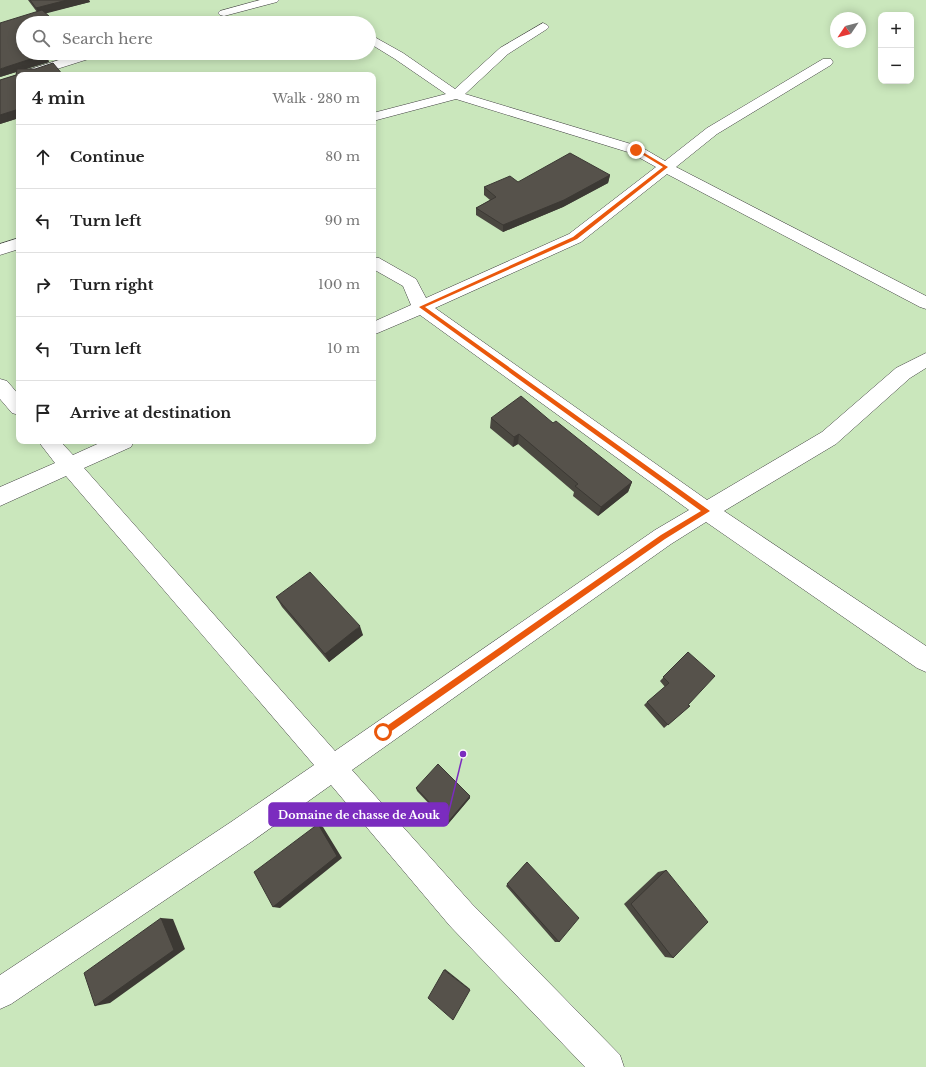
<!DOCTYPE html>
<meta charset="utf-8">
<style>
:root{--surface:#fff;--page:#f2f2f2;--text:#222;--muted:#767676;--line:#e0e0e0}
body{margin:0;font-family:"Libre Baskerville",serif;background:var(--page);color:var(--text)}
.controls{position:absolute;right:12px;top:12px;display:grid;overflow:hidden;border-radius:8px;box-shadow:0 2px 10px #0003}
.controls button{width:36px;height:36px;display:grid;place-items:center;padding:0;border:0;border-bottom:1px solid var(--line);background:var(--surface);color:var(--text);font:20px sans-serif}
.compass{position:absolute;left:830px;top:12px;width:36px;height:36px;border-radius:50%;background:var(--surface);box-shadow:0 2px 10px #0003;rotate:235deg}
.stop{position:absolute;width:12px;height:12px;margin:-9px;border:3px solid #ea580c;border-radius:50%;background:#fff}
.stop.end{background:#ea580c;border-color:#fff;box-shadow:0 1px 4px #0008}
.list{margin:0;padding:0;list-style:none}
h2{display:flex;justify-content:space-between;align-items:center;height:52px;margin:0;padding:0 16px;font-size:17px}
h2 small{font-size:13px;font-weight:400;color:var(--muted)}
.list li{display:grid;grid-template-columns:26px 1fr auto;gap:12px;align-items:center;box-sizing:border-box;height:64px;padding:0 16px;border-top:1px solid var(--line)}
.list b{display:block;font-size:15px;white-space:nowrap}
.list em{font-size:13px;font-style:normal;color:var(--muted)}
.icon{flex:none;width:22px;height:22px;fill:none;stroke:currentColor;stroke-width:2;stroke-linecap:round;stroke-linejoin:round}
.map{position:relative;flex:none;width:926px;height:1067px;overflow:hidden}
.search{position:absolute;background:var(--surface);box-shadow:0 2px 10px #0003;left:16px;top:16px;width:360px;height:44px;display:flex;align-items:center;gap:10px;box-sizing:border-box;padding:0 14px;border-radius:22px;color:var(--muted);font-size:15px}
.panel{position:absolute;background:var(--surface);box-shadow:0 2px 10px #0003;left:16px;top:72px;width:360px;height:372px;border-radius:8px}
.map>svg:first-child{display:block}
.green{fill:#cae7bc;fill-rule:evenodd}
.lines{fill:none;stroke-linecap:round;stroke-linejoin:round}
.minor-casing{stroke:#414141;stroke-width:1}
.minor{fill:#fff;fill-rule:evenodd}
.wall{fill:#4a4740}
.shaded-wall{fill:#3c3934}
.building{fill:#56524b;stroke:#3c3934}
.route{fill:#ea580c}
.leader{fill:none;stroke:#7b2cbf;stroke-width:1.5}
.callout-dot{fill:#7b2cbf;stroke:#fff;stroke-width:1.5}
.callout{fill:#7b2cbf;stroke:#7b2cbf;stroke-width:1.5}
.callout-label{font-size:11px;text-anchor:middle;font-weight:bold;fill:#fff}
</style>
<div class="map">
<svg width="926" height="1067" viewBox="0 0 926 1067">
<rect width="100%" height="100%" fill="#fefef1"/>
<path class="green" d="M0,0H926V1067H0ZM881,15H911V81H881ZM836,18H860V42H836ZM23,23H369V53H23ZM19,75H373V441H19Z"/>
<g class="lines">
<defs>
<path id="minor" d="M260,0H279L277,2L224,16L220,15L218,13L220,11Z
M339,17L349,21L351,23H187L185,21L187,19L191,18Z
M543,23L547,25L549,27L547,29L508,54L465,94L641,147L665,161L707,128L823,59H831L833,62L831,65L717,134L676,167L926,296V309L920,307L667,174L581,242L435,308L707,500L822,432L896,368L926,353V368L910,378L836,444L724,511L926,646V672L917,668L706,522L671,544L352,770L472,904L620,1055L624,1067H585L450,926L331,785L251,842L11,1004L0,1009V975L231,822L314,765L66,476L0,506V487L55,463L38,441H60L73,455L104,441H134L131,447L84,468L335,751L655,530L689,510L420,315L373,335V322L411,305L403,286L373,269V257L379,258L416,279L426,298L569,234L656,167L631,153L456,99L373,121V113L446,94L395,59L369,43V34L403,53L455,89L500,48Z
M81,53H100L98,56L38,75H19L21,72Z
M19,238V249L0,255V244Z
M0,379L7,381L19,395V415L12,413L0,399Z"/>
</defs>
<use href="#minor" class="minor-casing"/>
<use href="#minor" class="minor"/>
</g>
<path class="wall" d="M28,0H89L90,2L45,13L47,57L49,62L26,69L19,118L0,124V80L16,75V72L0,77L37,12Z
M610,175L608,183L563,207L503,232L476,215V208L490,200L484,195V187L518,182Z
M491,418L553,423L632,482L628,492L598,516L573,496L574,492L518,444L513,447L490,428Z
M276,597L363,635L329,662L282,607Z
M688,652V705L690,706L664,728L644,705L647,702L665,687L660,681Z
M416,788L470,796V798L448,824L417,791Z
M525,864L559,942H555L506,886Z
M666,870L673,958L665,957L624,904L658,872Z"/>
<path class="shaded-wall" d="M67,0H89L90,2L40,15L36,8Z
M43,53H58L47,57L49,62L0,77V69Z
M19,109V118L0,124V115Z
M610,175L608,183L563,207L503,232V225Z
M519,434L518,444L513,447L514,437Z
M632,482L628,492L598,516L601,507Z
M360,626L363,635L329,662L325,654Z
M470,796V798L448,824V822Z
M318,824L323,827L342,858L280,908L273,907Z
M161,918L173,919L185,949L110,1003L95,1006Z
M445,969L470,989V990L444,970Z"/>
<path class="building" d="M30,0H67L36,8Z
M42,10L57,23H23V53H44L46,54L0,69V23Z
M53,63L63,75H19V109L0,115V80L16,75L17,69H35Z
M570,153L610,175L564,200L503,225L476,208L496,197L484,187L510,176L518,182Z
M521,396L553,423L556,421L632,482L601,507L575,486L578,484L519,434L514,437L491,418Z
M310,572L360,626L325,654L276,597Z
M688,652L715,676L688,705L690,706L668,725L647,702L669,683L663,677Z
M438,764L470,796L448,822L416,788Z
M318,824L337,856L273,907L254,872Z
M527,862L579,918L559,942L507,884Z
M666,870L708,922L673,958L631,904Z
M161,918L174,950L95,1006L84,973Z
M444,970L470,990L453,1020L428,998Z"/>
<path class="route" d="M636,148L668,167L577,239L425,307L710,511L665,539L386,735H381V730L661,535L701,511L419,307L573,237L663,167L635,150Z"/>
<path class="leader" d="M463 754L448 815"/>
<circle class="callout-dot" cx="463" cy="754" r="4"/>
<rect class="callout" x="269" y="803" width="179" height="23" rx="4"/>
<g class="callout-label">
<text x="359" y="819">Domaine de chasse de Aouk</text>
</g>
</svg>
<div class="controls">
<button>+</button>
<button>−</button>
</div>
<svg class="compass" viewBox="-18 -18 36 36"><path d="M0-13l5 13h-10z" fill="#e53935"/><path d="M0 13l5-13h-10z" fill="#767676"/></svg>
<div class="stop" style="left:383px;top:732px"></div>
<div class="stop end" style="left:636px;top:150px"></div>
<div class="search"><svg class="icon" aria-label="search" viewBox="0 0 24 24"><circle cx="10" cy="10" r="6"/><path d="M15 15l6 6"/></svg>Search here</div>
<section class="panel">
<h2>4 min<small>Walk · 280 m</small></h2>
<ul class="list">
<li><svg class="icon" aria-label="ahead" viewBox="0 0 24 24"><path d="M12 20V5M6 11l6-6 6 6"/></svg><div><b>Continue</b></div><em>80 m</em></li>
<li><svg class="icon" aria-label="left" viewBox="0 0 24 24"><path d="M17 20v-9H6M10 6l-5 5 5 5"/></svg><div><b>Turn left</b></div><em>90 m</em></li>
<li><svg class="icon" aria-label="right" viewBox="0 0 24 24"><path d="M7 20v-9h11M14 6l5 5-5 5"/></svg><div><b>Turn right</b></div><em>100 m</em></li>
<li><svg class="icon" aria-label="left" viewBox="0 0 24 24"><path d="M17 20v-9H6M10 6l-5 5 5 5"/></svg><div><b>Turn left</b></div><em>10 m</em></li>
<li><svg class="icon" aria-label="arrive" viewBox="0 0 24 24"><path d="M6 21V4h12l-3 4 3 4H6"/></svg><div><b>Arrive at destination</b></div></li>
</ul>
</section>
</div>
